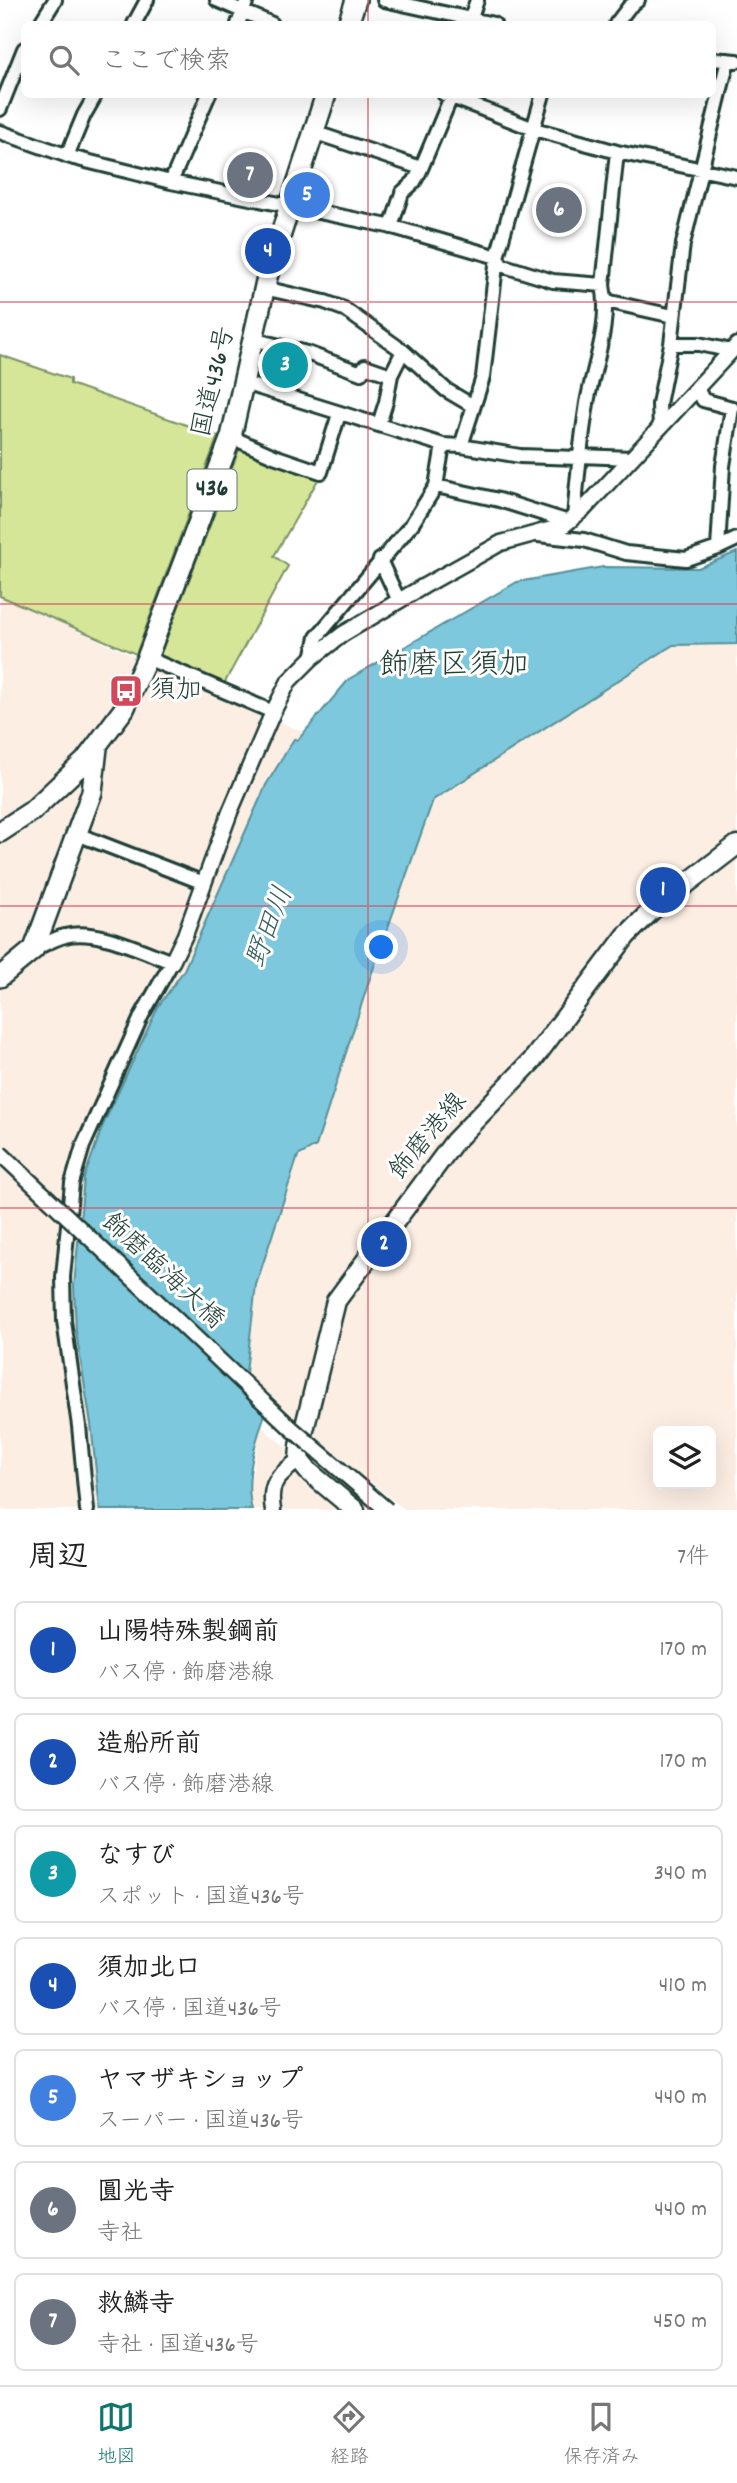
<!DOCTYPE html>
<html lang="ja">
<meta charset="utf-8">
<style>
:root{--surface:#fff;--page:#f6f6f6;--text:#222;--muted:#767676;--line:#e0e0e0;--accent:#0f766e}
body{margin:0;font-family:Dekko,"Klee One",sans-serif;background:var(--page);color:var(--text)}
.controls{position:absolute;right:21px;bottom:21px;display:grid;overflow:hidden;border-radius:10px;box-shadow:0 7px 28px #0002}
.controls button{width:63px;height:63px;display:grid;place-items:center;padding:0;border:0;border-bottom:2px solid var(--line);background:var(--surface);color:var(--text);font:35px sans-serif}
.you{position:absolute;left:382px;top:948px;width:24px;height:24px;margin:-18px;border:5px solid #fff;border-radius:50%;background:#1a73e8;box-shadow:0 0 0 10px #1a73e833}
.badge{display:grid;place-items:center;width:46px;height:46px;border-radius:50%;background:var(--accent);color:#fff;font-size:23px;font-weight:700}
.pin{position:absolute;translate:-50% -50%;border:4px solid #fff;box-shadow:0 2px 7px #0006}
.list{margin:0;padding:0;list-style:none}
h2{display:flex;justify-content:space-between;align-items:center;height:91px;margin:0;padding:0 28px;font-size:30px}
h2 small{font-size:23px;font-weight:400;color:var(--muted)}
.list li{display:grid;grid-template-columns:46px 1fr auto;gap:21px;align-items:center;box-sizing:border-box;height:98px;margin:0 14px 14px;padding:0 14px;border:2px solid var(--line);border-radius:10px}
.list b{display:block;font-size:26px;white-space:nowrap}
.list p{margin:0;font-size:23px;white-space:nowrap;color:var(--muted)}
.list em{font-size:23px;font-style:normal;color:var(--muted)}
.icon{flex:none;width:38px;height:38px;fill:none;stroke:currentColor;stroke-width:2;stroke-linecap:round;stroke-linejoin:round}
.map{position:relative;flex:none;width:737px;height:1510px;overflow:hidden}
.search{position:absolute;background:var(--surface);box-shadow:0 7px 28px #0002;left:21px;right:21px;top:21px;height:77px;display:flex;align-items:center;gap:18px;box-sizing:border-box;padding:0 24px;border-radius:10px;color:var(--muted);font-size:26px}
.sheet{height:875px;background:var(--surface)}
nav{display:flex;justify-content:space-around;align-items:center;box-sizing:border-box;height:98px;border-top:2px solid var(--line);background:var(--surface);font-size:19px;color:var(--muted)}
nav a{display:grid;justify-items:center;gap:4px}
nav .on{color:var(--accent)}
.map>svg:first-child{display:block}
.built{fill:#fceee3;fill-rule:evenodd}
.green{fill:#d6e699;stroke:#7a9266;stroke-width:2}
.water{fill:#7dc8dd;stroke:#579099;stroke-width:2}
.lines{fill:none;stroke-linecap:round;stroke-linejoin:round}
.minor-casing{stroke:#1f3d34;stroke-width:18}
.tertiary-casing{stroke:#1f3d34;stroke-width:19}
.secondary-casing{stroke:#1f3d34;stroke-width:23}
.trunk-casing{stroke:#1f3d34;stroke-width:24}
.minor{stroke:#fff;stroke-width:12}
.tertiary{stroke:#fff;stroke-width:14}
.secondary{stroke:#fff;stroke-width:18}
.trunk{stroke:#fff;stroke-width:19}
.tertiary-bridge-casing{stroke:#1f3d34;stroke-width:19;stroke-linecap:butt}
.tertiary-bridge{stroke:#fff;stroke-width:14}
.grid{fill:none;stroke:#d1495b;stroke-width:2;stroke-opacity:0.55}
.labels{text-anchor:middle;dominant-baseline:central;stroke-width:6;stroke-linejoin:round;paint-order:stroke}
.shield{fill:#fff;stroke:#627771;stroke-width:2}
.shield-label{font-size:24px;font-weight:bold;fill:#1f3d34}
.street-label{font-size:26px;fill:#1f3d34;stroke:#fff}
.poi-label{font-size:26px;fill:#1f3d34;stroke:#fff;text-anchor:start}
.water-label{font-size:28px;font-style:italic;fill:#36605e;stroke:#fff}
.quarter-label{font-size:30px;fill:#1f3d34;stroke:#fff}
</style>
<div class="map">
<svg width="737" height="1510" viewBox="0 0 737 1510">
<rect width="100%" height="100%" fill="#fff"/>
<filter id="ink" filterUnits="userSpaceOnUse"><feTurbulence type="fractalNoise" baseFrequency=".0143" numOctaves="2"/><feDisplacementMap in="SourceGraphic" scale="14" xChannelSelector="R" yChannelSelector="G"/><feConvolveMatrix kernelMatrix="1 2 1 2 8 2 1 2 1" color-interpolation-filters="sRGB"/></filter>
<g filter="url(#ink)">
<path class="built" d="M0,596L303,732L298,740L294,739L266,785L184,970L158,1007L103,1125L84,1178L74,1286L76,1332L91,1424L100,1510H0Z
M737,644V1510H405L245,1381L256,1285L298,1155L316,1146L369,981L433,800L673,645ZM658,1431H711V1484H658Z
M261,1426L359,1510H252L248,1496Z"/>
<path class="green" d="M0,355L70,379V384L218,436L136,654L0,596Z
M240,447L319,478L274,556L288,566L224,684L160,656Z"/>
<path class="water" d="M737,552V644L673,645L433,800L369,981L316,1146L298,1156L256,1285L245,1381L270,1400C258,1433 243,1476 252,1510H100L91,1424L76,1332L74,1286L84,1178L103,1125L158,1007L184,970L266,785L294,739L298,740L349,679L517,582L603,567L698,568Z"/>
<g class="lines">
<defs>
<path id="minor" d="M217,0L272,24
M384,0L494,24
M40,24L55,0
M134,24L147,0
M238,24L247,0
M469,24L477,0
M616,24L629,7L638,0
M712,59L737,61
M444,94L534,129L617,152L737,177
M0,109L24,49
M0,132L74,158L171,182L393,227L497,257L501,265L553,281L603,285
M313,132L421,168
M67,156L84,115L96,94
M171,182L209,94
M391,227L402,193L414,182L420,171L451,97
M264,288L325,302L344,309L403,351L446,390L473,406
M606,301L673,316
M252,339L307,353L361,373L365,366L391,375
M671,344H699L732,351
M244,383L443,445L461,446L520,456L579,458
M697,388L703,400L732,408L723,466L718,548
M379,424L386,402L391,375L403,351
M660,428L659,404L671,344L683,244L728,60
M231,437L274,456L321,472L339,414
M461,446L483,377L497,257L543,94
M580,456L632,458
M436,486L499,500L569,522
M574,518C577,479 581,441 587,403C594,364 611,324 603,285L617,152
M538,535L584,540L626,553L686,559L718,548L737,539
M380,560L399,601
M147,658L273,712
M312,658L317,637L412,524L436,486L443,445
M77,834L204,883
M34,949C44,945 55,938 65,936C97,928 142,951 172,962L142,1015L83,1146L72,1183L63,1277L64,1321L79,1426L87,1510"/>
<path id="tertiary" d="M172,962L185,935L230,812L273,712L289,681L312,658L343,634L424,586L501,543L563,526L585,508L737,345
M273,1510C268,1482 279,1475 299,1460"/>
<path id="secondary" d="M355,1510L308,1471L299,1460L300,1446L336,1301L454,1142L532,1061L626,936L651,911L737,845"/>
<path id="trunk" d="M348,24L356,0
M0,832L32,811L85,761L124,709L147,658L231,437L267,277L326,94
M0,977L34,949L92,792L97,748"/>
</defs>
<use href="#minor" class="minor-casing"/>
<use href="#tertiary" class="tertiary-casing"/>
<use href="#secondary" class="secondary-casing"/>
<use href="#trunk" class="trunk-casing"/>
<use href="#minor" class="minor"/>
<use href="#tertiary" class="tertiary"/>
<use href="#secondary" class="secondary"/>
<use href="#trunk" class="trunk"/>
<defs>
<path id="tertiary-bridge" d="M0,1153L291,1428L387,1510"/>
</defs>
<use href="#tertiary-bridge" class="tertiary-bridge-casing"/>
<use href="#tertiary-bridge" class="tertiary-bridge"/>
</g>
</g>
<path class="grid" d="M368,0V24M368,94V1510M0,302H737M0,604H737M0,906H737M0,1208H737"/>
<defs>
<symbol id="bus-square" viewBox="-11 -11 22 22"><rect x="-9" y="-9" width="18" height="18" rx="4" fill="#d1495b" stroke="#fff"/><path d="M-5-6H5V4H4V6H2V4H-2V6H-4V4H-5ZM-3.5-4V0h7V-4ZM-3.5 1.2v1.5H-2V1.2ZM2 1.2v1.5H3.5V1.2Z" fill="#fff"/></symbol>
</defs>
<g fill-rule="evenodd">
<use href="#bus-square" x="107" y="672" width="38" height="38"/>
</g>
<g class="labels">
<rect class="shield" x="187.5" y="469.5" width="49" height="41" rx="5"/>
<g class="shield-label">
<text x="212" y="490">436</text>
</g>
<g class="street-label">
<text transform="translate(215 382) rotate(-77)">国道436号</text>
<text transform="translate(429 1137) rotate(-50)">飾磨港線</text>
<text transform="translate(162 1272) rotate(43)">飾磨臨海大橋</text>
</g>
<g class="poi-label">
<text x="150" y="691">須加</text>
</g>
<g class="water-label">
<text transform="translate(272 928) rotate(-69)">野田川</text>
</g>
<g class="quarter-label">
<text x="454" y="667">飾磨区須加</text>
</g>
</g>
</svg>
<div class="controls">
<button><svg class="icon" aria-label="layers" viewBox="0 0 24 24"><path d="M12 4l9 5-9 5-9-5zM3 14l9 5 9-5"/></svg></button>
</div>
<div class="you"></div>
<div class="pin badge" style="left:663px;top:890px;background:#1a4fb4">1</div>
<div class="pin badge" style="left:384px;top:1244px;background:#1a4fb4">2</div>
<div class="pin badge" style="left:285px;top:365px;background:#0f9aa8">3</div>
<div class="pin badge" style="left:268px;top:251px;background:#1a4fb4">4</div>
<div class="pin badge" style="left:307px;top:195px;background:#3f7fe0">5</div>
<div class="pin badge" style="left:559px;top:210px;background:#6b7280">6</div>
<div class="pin badge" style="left:250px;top:175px;background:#6b7280">7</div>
<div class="search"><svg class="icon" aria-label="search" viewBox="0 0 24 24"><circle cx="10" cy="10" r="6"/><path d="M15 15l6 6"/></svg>ここで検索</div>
</div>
<section class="sheet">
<h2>周辺<small>7件</small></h2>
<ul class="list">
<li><span class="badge" style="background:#1a4fb4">1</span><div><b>山陽特殊製鋼前</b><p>バス停 · 飾磨港線</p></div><em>170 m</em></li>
<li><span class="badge" style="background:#1a4fb4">2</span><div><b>造船所前</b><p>バス停 · 飾磨港線</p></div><em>170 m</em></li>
<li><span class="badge" style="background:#0f9aa8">3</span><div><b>なすび</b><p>スポット · 国道436号</p></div><em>340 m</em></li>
<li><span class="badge" style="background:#1a4fb4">4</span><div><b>須加北口</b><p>バス停 · 国道436号</p></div><em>410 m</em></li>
<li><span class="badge" style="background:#3f7fe0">5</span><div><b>ヤマザキショップ</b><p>スーパー · 国道436号</p></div><em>440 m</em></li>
<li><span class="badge" style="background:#6b7280">6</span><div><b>圓光寺</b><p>寺社</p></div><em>440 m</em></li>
<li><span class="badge" style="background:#6b7280">7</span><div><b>救鱗寺</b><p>寺社 · 国道436号</p></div><em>450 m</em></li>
</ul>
</section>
<nav>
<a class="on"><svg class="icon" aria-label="map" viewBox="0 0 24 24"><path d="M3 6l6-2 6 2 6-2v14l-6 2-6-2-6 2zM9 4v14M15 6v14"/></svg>地図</a>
<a><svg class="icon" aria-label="directions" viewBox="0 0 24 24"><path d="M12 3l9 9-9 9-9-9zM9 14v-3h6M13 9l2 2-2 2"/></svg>経路</a>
<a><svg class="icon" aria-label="saved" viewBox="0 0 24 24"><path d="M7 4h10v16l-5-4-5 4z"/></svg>保存済み</a>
</nav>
